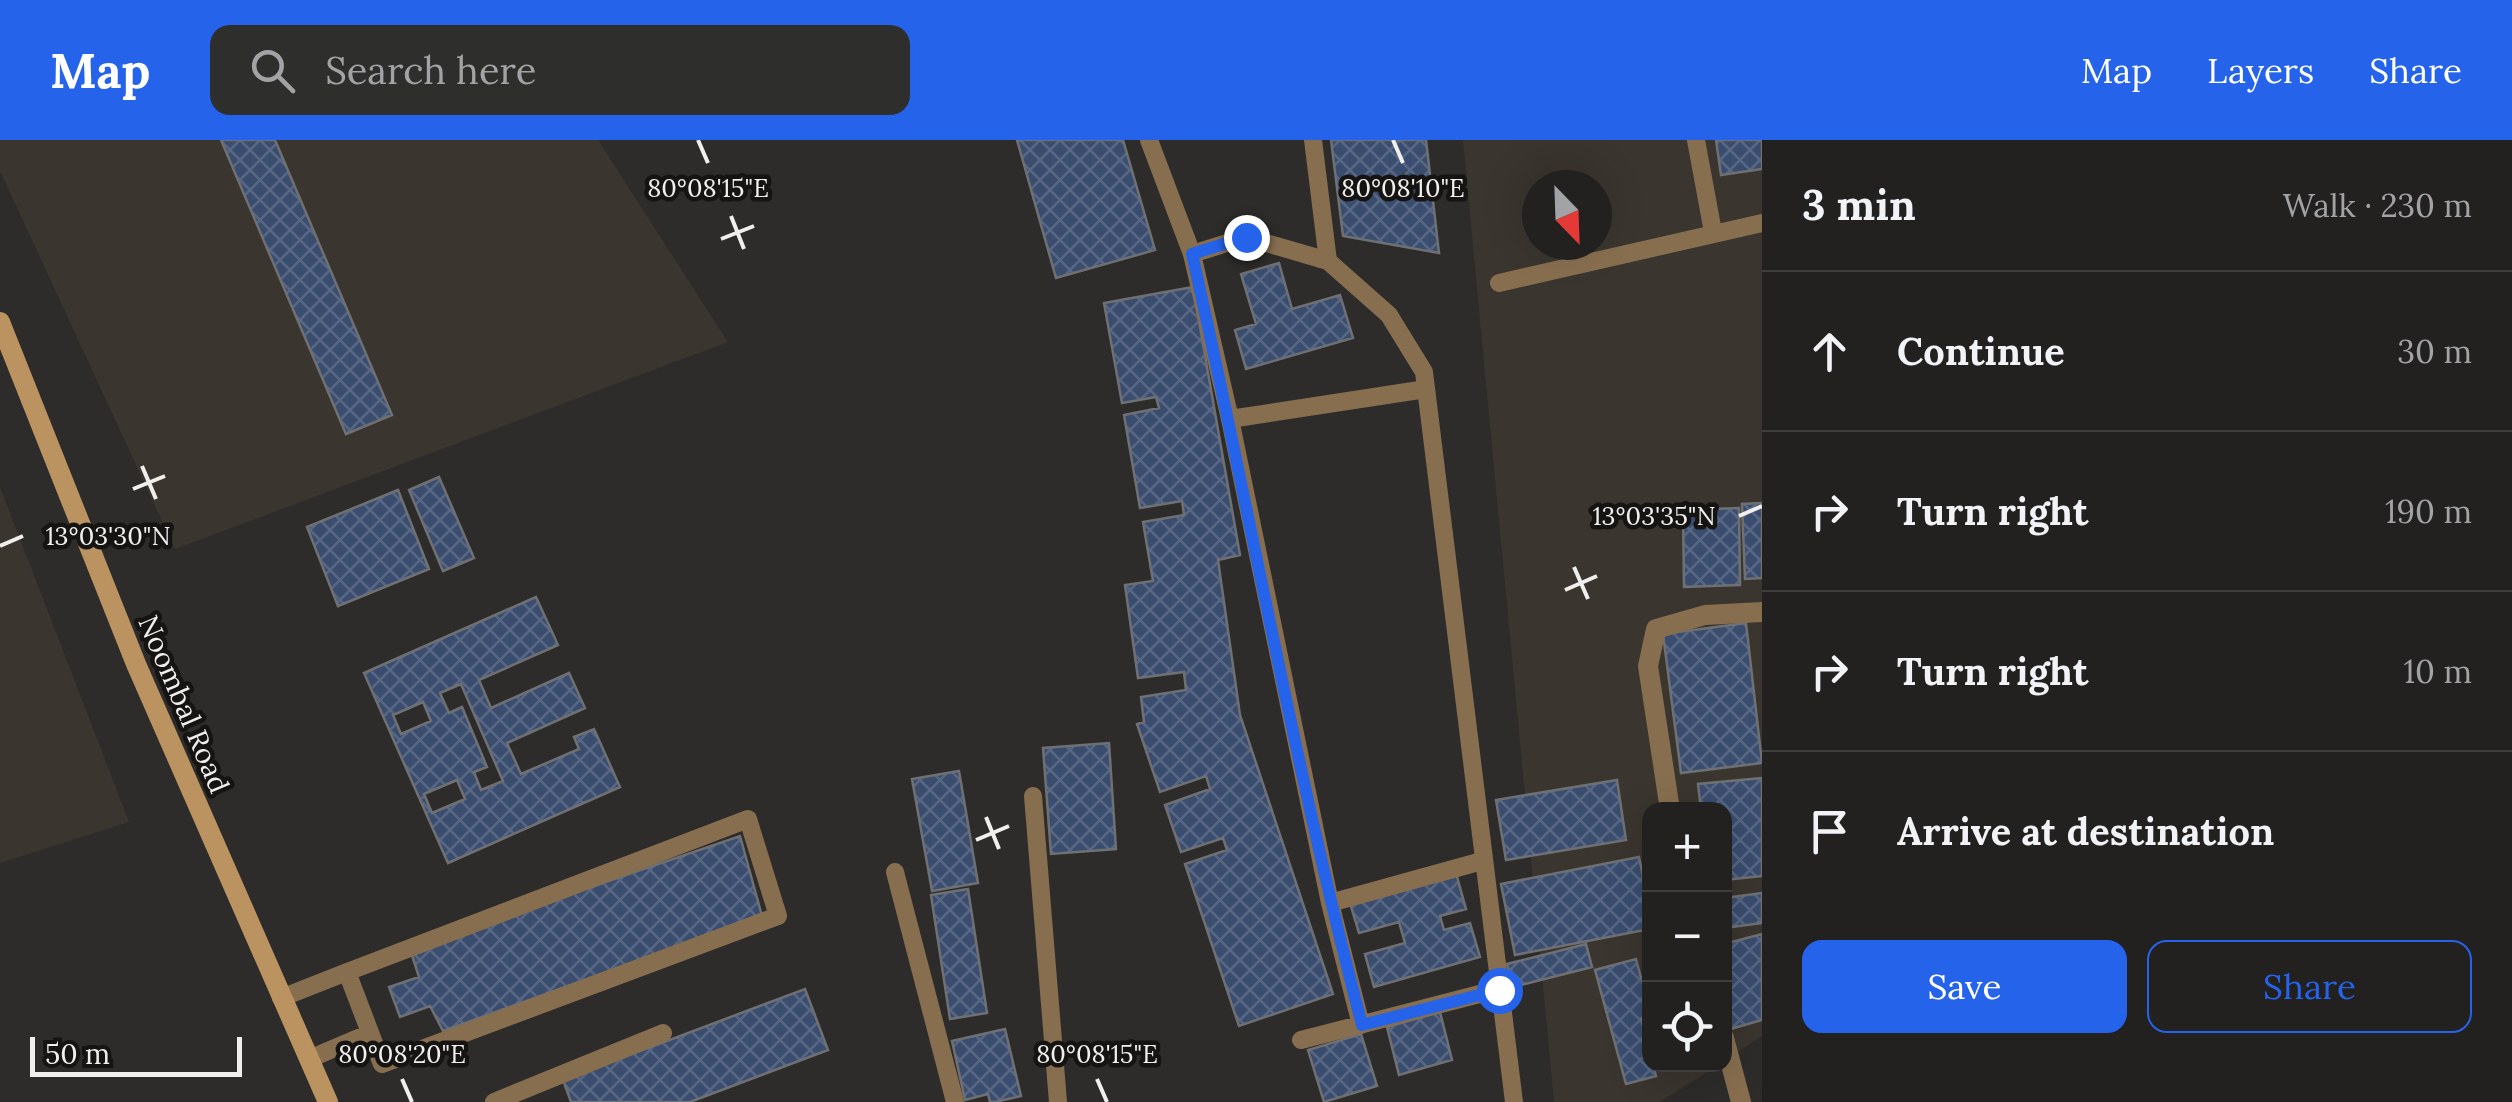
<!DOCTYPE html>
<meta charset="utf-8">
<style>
:root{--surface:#222120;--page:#2e2e2d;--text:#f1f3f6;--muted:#a2a3a5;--line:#3f3e3e;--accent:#2563eb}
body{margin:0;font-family:Lora,serif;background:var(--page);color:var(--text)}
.controls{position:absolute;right:30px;bottom:30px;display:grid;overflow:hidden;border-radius:20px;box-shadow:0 10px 40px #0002}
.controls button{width:90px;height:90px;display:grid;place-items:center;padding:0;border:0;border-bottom:2px solid var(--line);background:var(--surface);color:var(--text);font:50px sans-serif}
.compass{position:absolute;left:1522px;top:30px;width:90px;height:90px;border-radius:50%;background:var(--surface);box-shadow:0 10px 40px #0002;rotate:157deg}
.scale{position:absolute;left:30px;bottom:25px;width:212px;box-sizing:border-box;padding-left:10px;border:5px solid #f0efee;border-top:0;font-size:28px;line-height:35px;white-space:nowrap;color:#f0efee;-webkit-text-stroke:8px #151413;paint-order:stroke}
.stop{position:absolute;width:30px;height:30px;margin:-22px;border:8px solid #2563eb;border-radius:50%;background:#fff}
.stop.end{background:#2563eb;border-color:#fff;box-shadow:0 2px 10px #0008}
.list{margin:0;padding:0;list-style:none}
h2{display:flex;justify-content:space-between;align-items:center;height:130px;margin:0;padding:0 40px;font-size:42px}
h2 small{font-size:32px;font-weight:400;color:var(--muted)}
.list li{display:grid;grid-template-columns:65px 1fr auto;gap:30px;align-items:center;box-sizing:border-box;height:160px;padding:0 40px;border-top:2px solid var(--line)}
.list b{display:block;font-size:38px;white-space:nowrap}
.list em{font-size:32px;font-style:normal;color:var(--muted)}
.actions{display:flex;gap:20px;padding:30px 40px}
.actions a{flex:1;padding:22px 0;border:2px solid var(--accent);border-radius:20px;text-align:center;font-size:35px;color:var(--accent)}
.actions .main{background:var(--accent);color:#fff}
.icon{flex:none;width:55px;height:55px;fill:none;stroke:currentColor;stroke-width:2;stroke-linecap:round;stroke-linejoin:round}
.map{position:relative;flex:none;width:1762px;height:962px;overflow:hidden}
header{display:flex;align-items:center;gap:60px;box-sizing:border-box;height:140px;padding:0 50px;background:var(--accent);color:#fff}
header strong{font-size:48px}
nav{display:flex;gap:55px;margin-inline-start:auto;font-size:35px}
.search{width:700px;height:90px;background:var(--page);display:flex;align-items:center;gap:25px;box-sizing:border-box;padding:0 35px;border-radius:20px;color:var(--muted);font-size:38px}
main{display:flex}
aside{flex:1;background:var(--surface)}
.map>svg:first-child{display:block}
.built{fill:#3a352e;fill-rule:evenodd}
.building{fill:url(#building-cross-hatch);stroke:#6f7073;stroke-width:2.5;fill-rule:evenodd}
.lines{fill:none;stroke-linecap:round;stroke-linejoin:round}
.lane{stroke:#876e4f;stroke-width:18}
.street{stroke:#876e4f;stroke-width:20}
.secondary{stroke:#bb9360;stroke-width:20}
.route{stroke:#2563eb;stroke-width:12}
.ticks{fill:none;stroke:#f0efee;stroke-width:4}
.labels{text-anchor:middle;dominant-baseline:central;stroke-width:9;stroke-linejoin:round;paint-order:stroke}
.street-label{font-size:28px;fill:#f0efee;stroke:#151413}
.ticks-label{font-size:25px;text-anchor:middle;fill:#f0efee;stroke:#151413;stroke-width:9;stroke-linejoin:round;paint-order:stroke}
</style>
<header>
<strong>Map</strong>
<div class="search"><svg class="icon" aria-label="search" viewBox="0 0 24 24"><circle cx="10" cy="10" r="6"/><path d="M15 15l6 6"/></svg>Search here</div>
<nav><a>Map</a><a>Layers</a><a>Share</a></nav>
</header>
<main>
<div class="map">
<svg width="1762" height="962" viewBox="0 0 1762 962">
<defs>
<pattern id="building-cross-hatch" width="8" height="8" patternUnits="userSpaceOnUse" patternTransform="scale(2.5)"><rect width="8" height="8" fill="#3a4d6f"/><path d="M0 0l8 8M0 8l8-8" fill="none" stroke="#576784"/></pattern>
</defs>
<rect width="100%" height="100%" fill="#2d2c2a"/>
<path class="built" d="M0,0H598L728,202L175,409L0,31Z
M1463,0H1762V896L1725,920L1724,670H1650V924L1718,925L1660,962H1554ZM1537,45H1597V105H1537Z
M0,347L129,682L0,723Z"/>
<path class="building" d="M221,0H275L392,275L346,294Z
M1017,0H1123L1155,110L1056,138Z
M1331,0H1426L1439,113L1343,96Z
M1716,0H1762V29L1721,35Z
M1279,123L1292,169L1340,155L1353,198L1246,229L1235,190L1256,184L1241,134Z
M1193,147L1240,415L1218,420L1240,575L1333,854L1239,886L1185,724L1227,710L1223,698L1181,712L1165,665L1210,649L1206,636L1160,652L1137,584L1144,582L1141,557L1186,550L1184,532L1138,538L1125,445L1153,441L1143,382L1184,375L1182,361L1140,368L1124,275L1159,268L1156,257L1122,263L1104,163Z
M439,337L474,418L443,431L409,350Z
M398,350L429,429L338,466L307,387Z
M1762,363V438L1745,439L1742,364Z
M1739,368L1740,445L1684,447L1683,370Z
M536,457L558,505L479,540L491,568L569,533L585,568L507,603L521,634L579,609L574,597L594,589L620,647L448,723L364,533ZM461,544L503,641L481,650L474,632L487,627L462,567L449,573L440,553ZM423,562L431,581L401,594L393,575ZM457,640L465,659L432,673L424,654Z
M1746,483L1762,623L1681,633L1663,494Z
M1109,603L1116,709L1051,714L1043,608Z
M959,631L978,743L932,751L912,639Z
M1762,638V736L1724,740V670H1701L1698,644Z
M1617,640L1626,700L1506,720L1496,660Z
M740,696L762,776L443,891L430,866L400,877L389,847L419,837L410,809Z
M1639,717L1650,771V789L1515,815L1501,744Z
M1456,733L1466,769L1440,776L1444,790L1470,783L1480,817L1374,847L1365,814L1405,803L1399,782L1359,793L1350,763Z
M968,749L987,873L950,879L931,755Z
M1762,753V783L1724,788V758Z
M1762,794V880L1727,890L1724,804Z
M1586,804L1592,827L1513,847L1507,824Z
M1636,819L1641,838L1650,835V877L1641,879L1650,911V924H1653L1656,936L1626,944L1595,830Z
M805,849L828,910L690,962H571L563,940Z
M1440,872L1452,920L1399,935L1387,887Z
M1005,889L1021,956L995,962H990L988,954L965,960L952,901Z
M1361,894L1377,946L1324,962L1308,910Z"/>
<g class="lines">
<path class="lane" d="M1149,0L1192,114L1230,279
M1313,0L1328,121
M1696,0L1713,92
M1192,114L1246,97L1328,121L1389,175L1424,232L1514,962
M1499,143L1762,83
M1426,249L1230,279L1330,763L1482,721
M1033,656L1058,962
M895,732L955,962
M1330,763L1361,885
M281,858L347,832L748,679L778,776L382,924L347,832
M1301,900L1499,849
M309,919L370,893
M494,962L663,893"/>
<path class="street" d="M1670,670L1648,526L1656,489L1705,475L1762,472
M1724,898L1741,962"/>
<path class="secondary" d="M0,182L136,524L328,962"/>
</g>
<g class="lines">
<path class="route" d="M1246,97L1192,114C1250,371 1295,630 1362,885L1499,850"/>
</g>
<path class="ticks" d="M698,0L708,23M1393,0L1403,23M731,76L744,109M721,99L754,86M142,326L156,359M133,349L165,336M1739,376L1762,366M0,406L23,396M1574,427L1588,459M1565,450L1597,436M986,677L999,709M976,700L1009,686M402,939L412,962M1097,939L1107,962"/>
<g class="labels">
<g class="street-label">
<text transform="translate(184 564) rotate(67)">Noombal Road</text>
</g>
</g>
<g class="ticks-label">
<text x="708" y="57">80°08'15"E</text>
<text x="1403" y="57">80°08'10"E</text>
<text x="1654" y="385">13°03'35"N</text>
<text x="108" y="405">13°03'30"N</text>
<text x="402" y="923">80°08'20"E</text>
<text x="1097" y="923">80°08'15"E</text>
</g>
</svg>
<div class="controls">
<button>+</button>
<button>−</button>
<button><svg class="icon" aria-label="locate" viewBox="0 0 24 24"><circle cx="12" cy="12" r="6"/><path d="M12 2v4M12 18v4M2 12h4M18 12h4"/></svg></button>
</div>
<svg class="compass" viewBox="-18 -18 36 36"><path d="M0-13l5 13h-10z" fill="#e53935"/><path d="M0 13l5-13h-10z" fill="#a2a3a5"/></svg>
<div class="scale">50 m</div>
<div class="stop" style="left:1499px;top:850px"></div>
<div class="stop end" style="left:1246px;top:97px"></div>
</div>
<aside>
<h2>3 min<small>Walk · 230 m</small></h2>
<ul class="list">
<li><svg class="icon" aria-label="ahead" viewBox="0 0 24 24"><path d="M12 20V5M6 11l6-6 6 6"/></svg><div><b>Continue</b></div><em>30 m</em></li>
<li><svg class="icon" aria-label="right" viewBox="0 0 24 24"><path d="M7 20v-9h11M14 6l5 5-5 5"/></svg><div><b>Turn right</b></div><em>190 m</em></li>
<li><svg class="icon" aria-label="right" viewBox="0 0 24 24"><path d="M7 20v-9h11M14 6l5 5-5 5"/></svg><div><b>Turn right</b></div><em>10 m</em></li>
<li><svg class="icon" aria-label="arrive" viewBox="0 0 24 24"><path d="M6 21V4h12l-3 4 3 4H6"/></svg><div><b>Arrive at destination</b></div></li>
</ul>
<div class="actions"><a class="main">Save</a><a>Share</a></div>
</aside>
</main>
